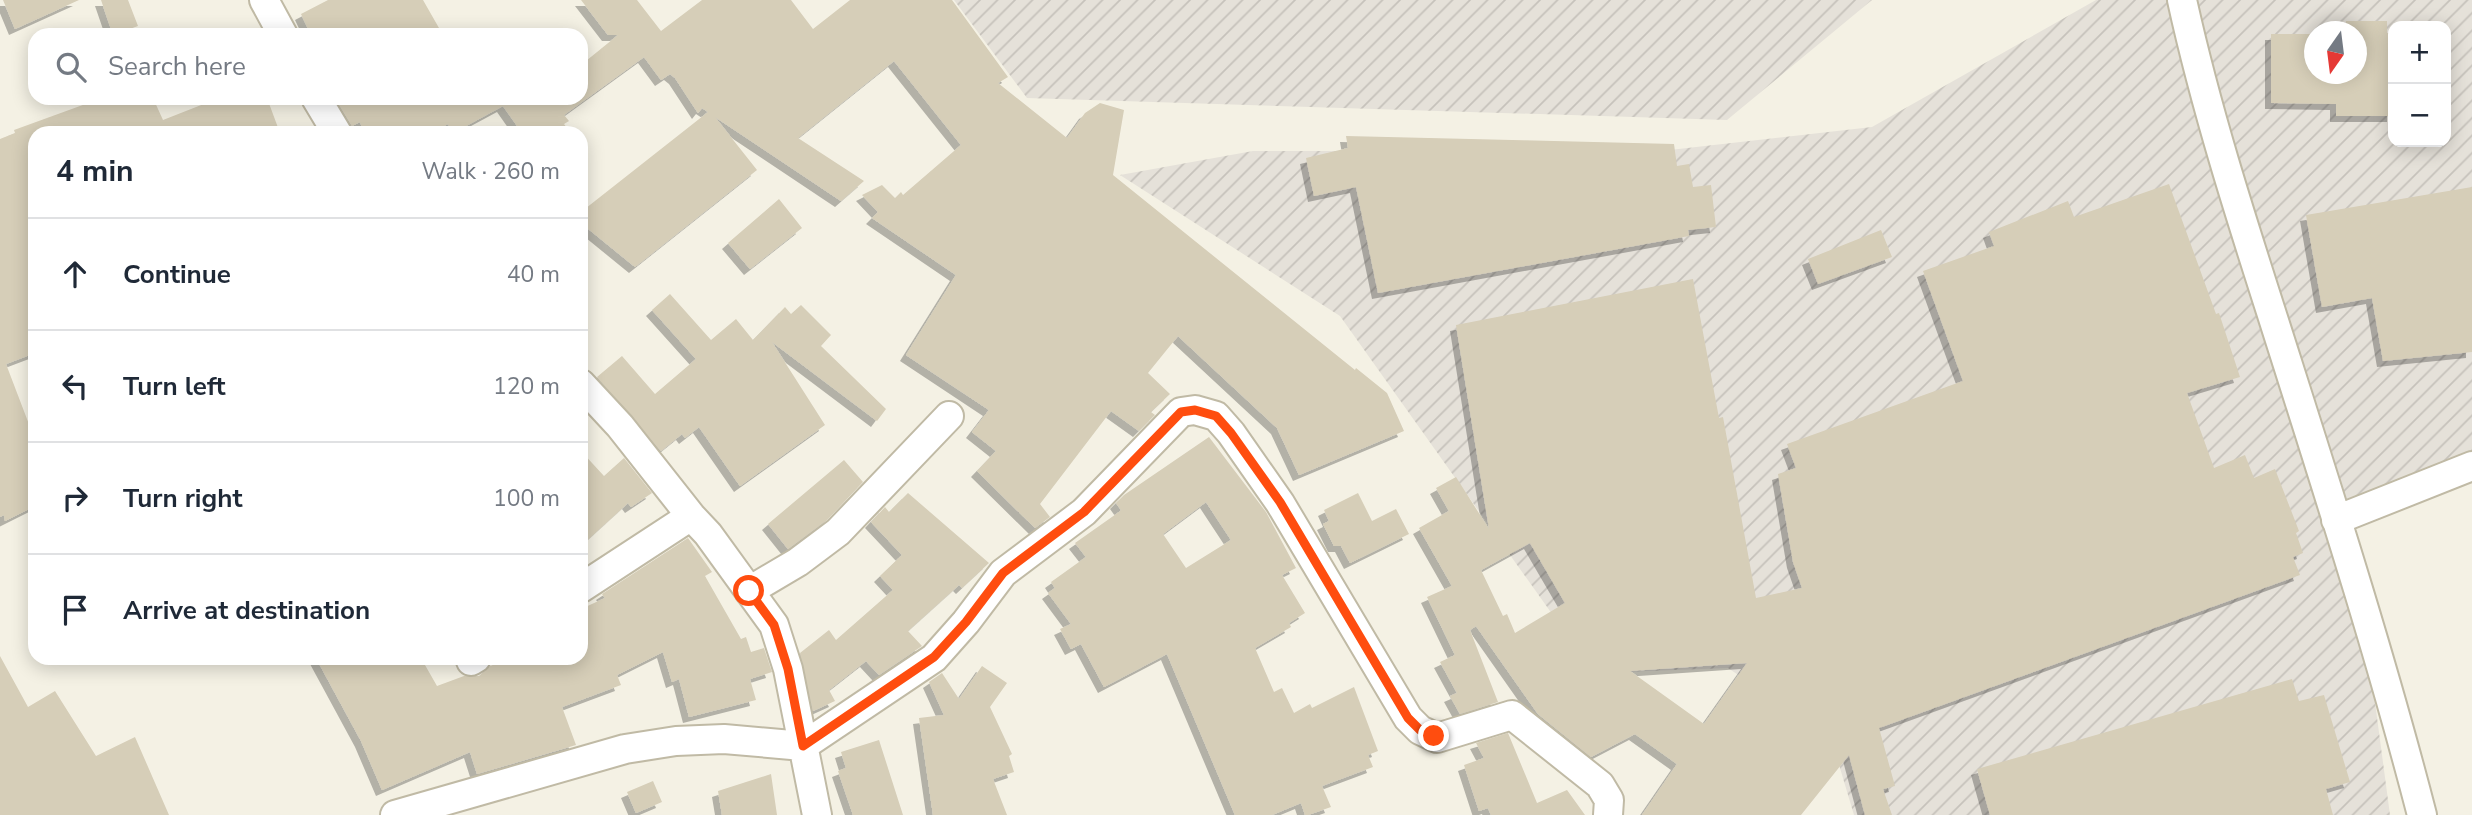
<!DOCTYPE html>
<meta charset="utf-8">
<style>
:root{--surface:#fff;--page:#f2f2f3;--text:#1f2937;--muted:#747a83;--line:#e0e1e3}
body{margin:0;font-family:"Nunito Sans",sans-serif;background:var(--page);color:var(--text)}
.controls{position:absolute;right:21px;top:21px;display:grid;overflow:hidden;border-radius:14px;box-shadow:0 4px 18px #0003}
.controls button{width:63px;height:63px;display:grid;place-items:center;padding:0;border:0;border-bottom:2px solid var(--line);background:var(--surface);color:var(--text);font:35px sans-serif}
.compass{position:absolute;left:2304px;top:21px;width:63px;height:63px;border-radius:50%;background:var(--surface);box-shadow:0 4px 18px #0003;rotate:194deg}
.stop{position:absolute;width:21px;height:21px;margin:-16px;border:5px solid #ff4d0f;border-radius:50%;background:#fff}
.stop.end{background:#ff4d0f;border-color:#fff;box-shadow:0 2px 7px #0008}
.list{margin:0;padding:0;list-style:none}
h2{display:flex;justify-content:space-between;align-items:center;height:91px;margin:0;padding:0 28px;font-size:30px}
h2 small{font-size:23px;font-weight:400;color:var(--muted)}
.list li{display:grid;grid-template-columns:46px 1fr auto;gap:21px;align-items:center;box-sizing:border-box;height:112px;padding:0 28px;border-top:2px solid var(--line)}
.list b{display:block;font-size:26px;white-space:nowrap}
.list em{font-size:23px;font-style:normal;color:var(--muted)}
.icon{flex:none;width:38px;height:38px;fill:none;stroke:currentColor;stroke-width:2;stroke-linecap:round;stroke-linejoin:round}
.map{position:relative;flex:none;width:2472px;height:815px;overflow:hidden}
.search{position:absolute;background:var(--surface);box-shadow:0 4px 18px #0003;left:28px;top:28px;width:560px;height:77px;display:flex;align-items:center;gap:18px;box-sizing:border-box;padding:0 24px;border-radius:21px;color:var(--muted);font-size:26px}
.panel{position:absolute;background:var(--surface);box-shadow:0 4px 18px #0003;left:28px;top:126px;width:560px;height:539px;border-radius:21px}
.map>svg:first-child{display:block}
.industrial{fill:url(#industrial-furrows);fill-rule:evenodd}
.building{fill:#d6ceb8;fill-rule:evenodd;filter:url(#shadow)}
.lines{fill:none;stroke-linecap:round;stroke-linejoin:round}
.minor-casing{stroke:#c0baa5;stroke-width:32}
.minor{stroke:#fff;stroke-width:28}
.route{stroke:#ff4d0f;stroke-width:9}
</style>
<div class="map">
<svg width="2472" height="815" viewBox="0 0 2472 815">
<defs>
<pattern id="industrial-furrows" width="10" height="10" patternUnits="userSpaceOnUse" patternTransform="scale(1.75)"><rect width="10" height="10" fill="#e5e1d9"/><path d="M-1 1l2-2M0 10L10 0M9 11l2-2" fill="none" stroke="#c6c2bb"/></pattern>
<filter id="shadow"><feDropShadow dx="-6" dy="6" stdDeviation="0" flood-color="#0004"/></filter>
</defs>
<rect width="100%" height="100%" fill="#f4f1e4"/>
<path class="industrial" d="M954,0H1872L1727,120L1027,98Z
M2096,0H2472V472L2351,522L2390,815H1854L1831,738L1728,668L1594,673L1340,316L1120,175L1253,151H1661L1872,127ZM2393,26H2446V142H2393ZM2314,32H2356V74H2314Z"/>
<path class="building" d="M3,0H79L15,29Z
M101,0H128L138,26L113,35Z
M328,0H423L443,35H311L301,14Z
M581,0H637L661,31L702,0H791L813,29L850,0H952L1008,77L998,83L1067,138L1085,113L1100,103L1124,110L1113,175L1355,370L1356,368L1387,393L1404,431L1299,475L1277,428L1178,336L1148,373L1170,394L1151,412L1155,415L1139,431L1111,411L1040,504L1050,517L1035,528L977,471L996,451L972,432L989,410L906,355L956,275L872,218L878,212L862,195L882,185L895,198L901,192L903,195L961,145L894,61L798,138L864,181L841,201L715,117L757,170L635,267L581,223V212L708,112L702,108L698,113L675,78L670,74L661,80L644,57L564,115L569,121L564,124L571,133H522L503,106L453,133L448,124L430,133H364L360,122L352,126L335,98H581V65L618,35H608Z
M2346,21H2387V33H2393V116H2336V104L2271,103V34H2314V74H2356V32H2346Z
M102,98H153L163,120L219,98H267L280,133H35V353L6,364L35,440V506L5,521L4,515L0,517V139L15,133L14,130Z
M1346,136L1674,144L1677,166L1689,164L1693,187L1711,185L1716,227L1688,230L1689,236L1378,293L1356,187L1314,196L1306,158L1348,148Z
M2169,184L2216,314L2219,313L2240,377L2187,393L2214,468L2245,455L2254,478L2275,469L2299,531L2296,533L2303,553L2293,557L2300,575L1879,728L1895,786L1883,789L1892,815H1865L1849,755L1801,815H1642L1677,764L1635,734L1591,757L1538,714L1476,626L1470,630L1498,702L1460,714L1450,696L1457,693L1440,662L1455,655L1427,597L1452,586L1419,528L1449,511L1436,488L1456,477L1489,529L1456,325L1693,279L1719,418L1723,417L1756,598L1802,588L1793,562L1778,474L1796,468L1787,444L1963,381L1923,271L1994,246L1989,232L2068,201L2074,217ZM1530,543L1565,603L1515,633L1507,614L1503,616L1481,570ZM1747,663L1704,724L1630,671Z
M2472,187V352L2383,361L2372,298L2322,307L2306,215Z
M779,199L802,228L750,269L728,243Z
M1881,230L1892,257L1818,284L1808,259Z
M670,294L711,340L736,319L753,340L785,307L791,314L801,305L831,335L821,346L886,409L877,421L772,342L825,425L740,486L699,427L685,438L682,434L661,451L597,377L622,356L655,394L696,359L652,310Z
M1209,437L1266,512L1296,568L1282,575L1305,613L1289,623L1291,627L1255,648L1274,692L1282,688L1294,713L1310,704L1312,708L1354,687L1378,751L1368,755L1373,767L1322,786L1331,807L1308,815H1305L1301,803L1272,815H1235L1167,654L1104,687L1081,644L1071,649L1060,629L1071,624L1048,593L1055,588L1051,582L1086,557L1075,543L1119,512L1121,510L1116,503L1124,495ZM1206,502L1231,540L1186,568L1163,534Z
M581,451L604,476L624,458L652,493L631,507L628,503L581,546Z
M844,460L863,482L827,520L788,549L768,524Z
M908,493L989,563L962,588L959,585L908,631L922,646L879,675L866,661L829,690L835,701L813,711L800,653L829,630L836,640L893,590L880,576L902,555L871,522L885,507L889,512Z
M1358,493L1372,521L1396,509L1409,534L1350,563L1341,546H1334L1323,524L1329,521L1324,510Z
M688,538L712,572L705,576L741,639L746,637L751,652L764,648L772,672L750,679L756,700L689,717L679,679L672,682L663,652L617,675L621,685L562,707L576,745L477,774L470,752L382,790L361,741L316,658H421L437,686L464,676H479L490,666L513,658H581V609L605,598L602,594Z
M0,656L28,707L55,691L96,756L135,737L169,815H0Z
M982,666L1007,683L990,707L1012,754L1009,756L1014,772L993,779L1007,815H933L919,718L944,715L929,682L942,673L959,699Z
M2292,679L2299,701L2324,695L2350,782L2326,789L2333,815H1990L1977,769Z
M1508,733L1537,803L1567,790L1585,815H1491L1488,808L1479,811L1464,765L1484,758L1476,743Z
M879,740L903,815H853L838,771L846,768L841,752Z
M771,774L777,815H722L718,791Z
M653,781L662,802L636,813L627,792Z"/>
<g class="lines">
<defs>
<path id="minor" d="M264,0L283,35
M2182,0C2206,109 2240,215 2274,321C2326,485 2379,649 2422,815
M316,98L337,133
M581,384L620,426L691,516L708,534L774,625L788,669L817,815
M2336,520L2472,466
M581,588L691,516
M749,591L798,562L838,532L949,416
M471,661L476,658
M395,815L625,749L676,741L724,739L803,746L934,658L966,622L1003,573L1084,512L1181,412L1195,410L1216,416L1231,433L1280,503L1408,718L1420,730L1437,738L1512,715L1600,785L1609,800L1608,815"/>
</defs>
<use href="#minor" class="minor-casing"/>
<use href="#minor" class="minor"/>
</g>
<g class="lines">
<path class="route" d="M749,591L774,625L788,669L803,746L934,657L966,622L1003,573L1084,512L1181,412L1195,410L1216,416L1231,433L1280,502L1408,718L1420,730L1434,736"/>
</g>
</svg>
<div class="controls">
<button>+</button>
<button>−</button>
</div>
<svg class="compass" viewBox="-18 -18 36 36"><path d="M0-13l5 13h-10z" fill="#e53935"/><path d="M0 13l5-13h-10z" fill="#747a83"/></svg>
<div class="stop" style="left:749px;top:591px"></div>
<div class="stop end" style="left:1434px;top:736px"></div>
<div class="search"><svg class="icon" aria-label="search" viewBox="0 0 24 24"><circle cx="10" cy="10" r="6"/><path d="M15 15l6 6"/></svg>Search here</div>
<section class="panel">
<h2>4 min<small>Walk · 260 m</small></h2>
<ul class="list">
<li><svg class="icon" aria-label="ahead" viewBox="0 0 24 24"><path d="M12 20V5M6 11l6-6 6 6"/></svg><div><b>Continue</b></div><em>40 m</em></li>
<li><svg class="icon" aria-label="left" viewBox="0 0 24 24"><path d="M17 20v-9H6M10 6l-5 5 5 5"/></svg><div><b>Turn left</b></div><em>120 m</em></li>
<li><svg class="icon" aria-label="right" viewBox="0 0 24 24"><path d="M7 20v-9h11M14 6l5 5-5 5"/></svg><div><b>Turn right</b></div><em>100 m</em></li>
<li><svg class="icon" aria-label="arrive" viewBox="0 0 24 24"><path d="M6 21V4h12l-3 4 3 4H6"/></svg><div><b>Arrive at destination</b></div></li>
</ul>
</section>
</div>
